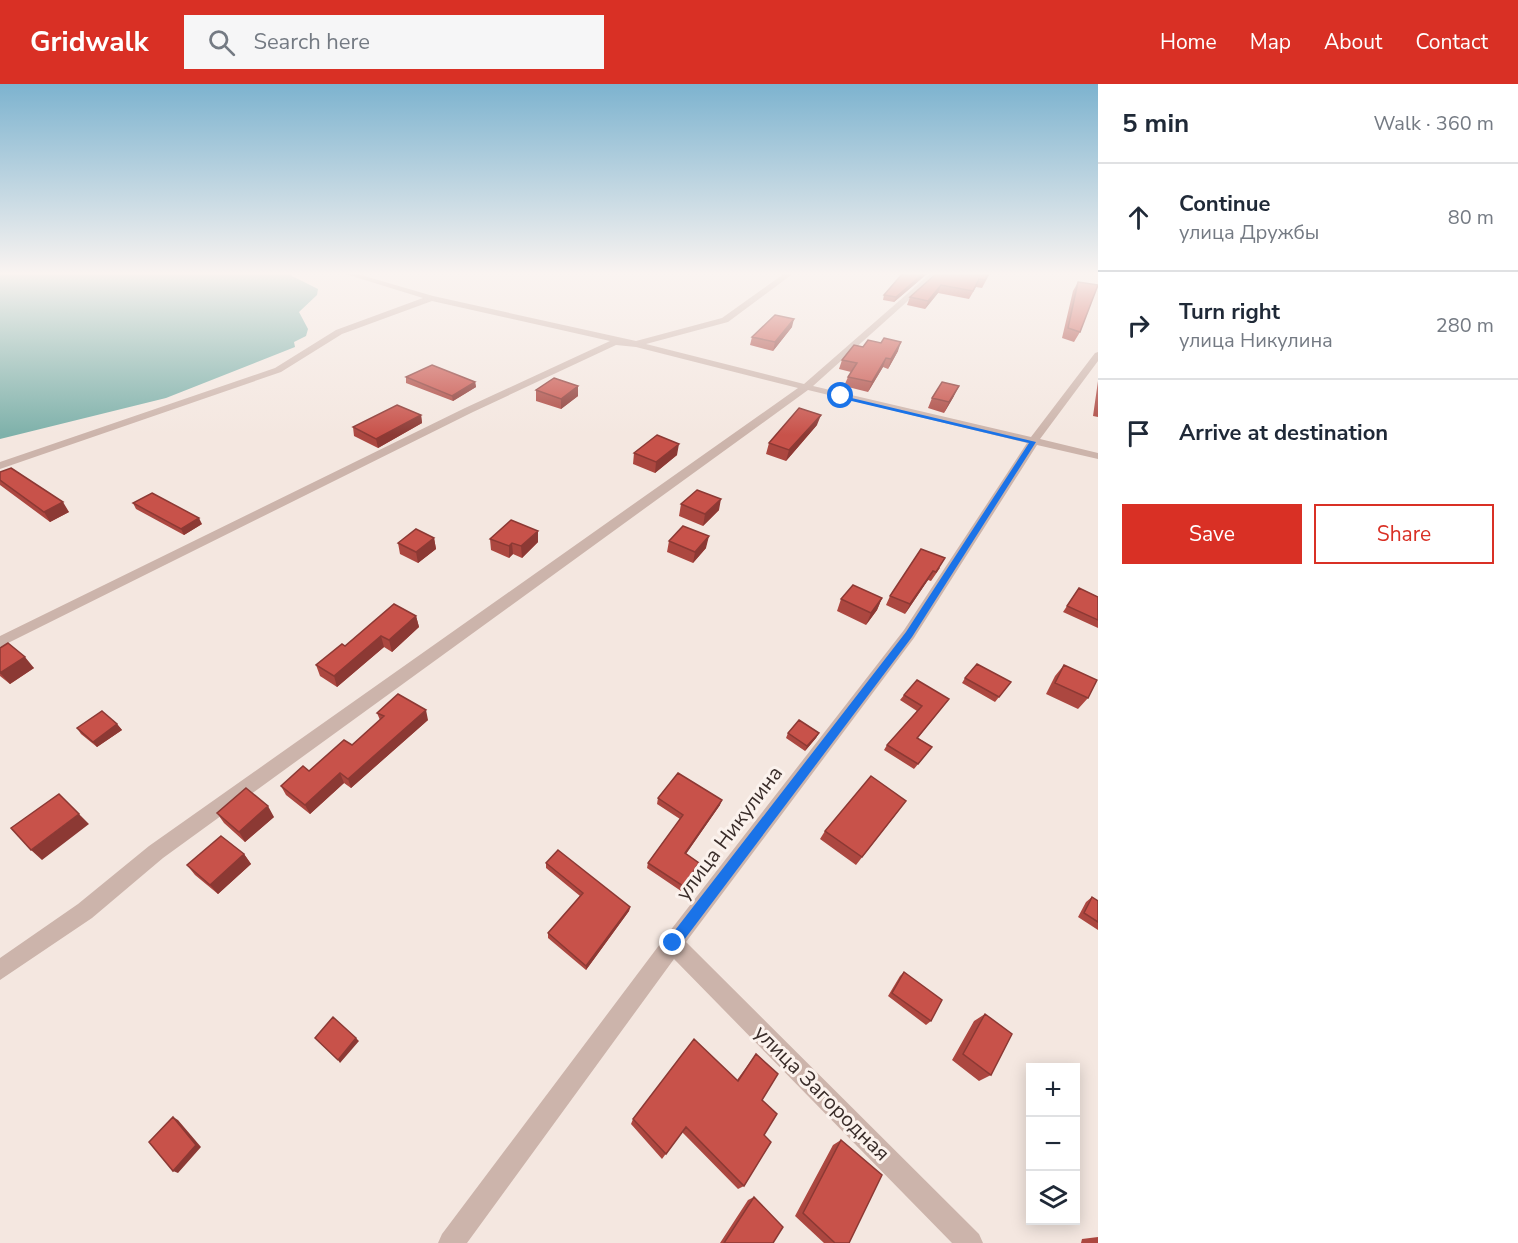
<!DOCTYPE html>
<meta charset="utf-8">
<style>
:root{--surface:#fff;--page:#f6f6f7;--text:#1f2937;--muted:#747a83;--line:#e0e1e3;--accent:#d93025}
body{margin:0;font-family:"Nunito Sans",sans-serif;background:var(--page);color:var(--text)}
.controls{position:absolute;right:18px;bottom:18px;display:grid;overflow:hidden;border-radius:0px;box-shadow:0 3px 15px #0003}
.controls button{width:54px;height:54px;display:grid;place-items:center;padding:0;border:0;border-bottom:2px solid var(--line);background:var(--surface);color:var(--text);font:30px sans-serif}
.stop{position:absolute;width:18px;height:18px;margin:-14px;border:4px solid #1a73e8;border-radius:50%;background:#fff}
.stop.end{background:#1a73e8;border-color:#fff;box-shadow:0 2px 6px #0008}
.list{margin:0;padding:0;list-style:none}
h2{display:flex;justify-content:space-between;align-items:center;height:78px;margin:0;padding:0 24px;font-size:26px}
h2 small{font-size:20px;font-weight:400;color:var(--muted)}
.list li{display:grid;grid-template-columns:39px 1fr auto;gap:18px;align-items:center;box-sizing:border-box;height:108px;padding:0 24px;border-top:2px solid var(--line)}
.list b{display:block;font-size:22px;white-space:nowrap}
.list p{margin:0;font-size:20px;white-space:nowrap;color:var(--muted)}
.list em{font-size:20px;font-style:normal;color:var(--muted)}
.actions{display:flex;gap:12px;padding:18px 24px}
.actions a{flex:1;padding:14px 0;border:2px solid var(--accent);border-radius:0px;text-align:center;font-size:21px;color:var(--accent)}
.actions .main{background:var(--accent);color:#fff}
.icon{flex:none;width:33px;height:33px;fill:none;stroke:currentColor;stroke-width:2;stroke-linecap:round;stroke-linejoin:round}
.map{position:relative;flex:none;width:1098px;height:1159px;overflow:hidden}
header{display:flex;align-items:center;gap:36px;box-sizing:border-box;height:84px;padding:0 30px;background:var(--accent);color:#fff}
header strong{font-size:28px}
nav{display:flex;gap:33px;margin-inline-start:auto;font-size:21px}
.search{width:420px;height:54px;background:var(--page);display:flex;align-items:center;gap:15px;box-sizing:border-box;padding:0 21px;border-radius:0px;color:var(--muted);font-size:22px}
main{display:flex}
aside{flex:1;background:var(--surface)}
.map>svg:first-child{display:block}
.water{fill:#7eb1aa}
.lines{fill:none;stroke-linecap:round;stroke-linejoin:round}
.minor{fill:#ccb4ab;fill-rule:evenodd}
.wall{fill:#ac4740}
.shaded-wall{fill:#8c3934}
.building{fill:#c8524a;stroke:#8c3934;stroke-width:1.5}
.route{fill:#1a73e8}
.labels{text-anchor:middle;dominant-baseline:central;stroke-width:6;stroke-linejoin:round;paint-order:stroke}
.near-street-label{font-size:21px;fill:#3a2d2a;stroke:#fbf2ed}
</style>
<header>
<strong>Gridwalk</strong>
<div class="search"><svg class="icon" aria-label="search" viewBox="0 0 24 24"><circle cx="10" cy="10" r="6"/><path d="M15 15l6 6"/></svg>Search here</div>
<nav><a>Home</a><a>Map</a><a>About</a><a>Contact</a></nav>
</header>
<main>
<div class="map">
<svg width="1098" height="1159" viewBox="0 0 1098 1159">
<rect width="100%" height="100%" fill="#f4e7e0"/>
<path class="water" d="M0,189H286L318,205L317,211L299,228L308,245L306,252L294,258L295,263L166,314L0,355Z"/>
<g class="lines">
<path class="minor" d="M342,189H354L433,212L636,257L722,234L785,189H794L728,238L646,260L804,300L931,189H939L813,302L1031,353L1095,269L1098,268V277L1040,355L1098,369V375L1037,361L914,554L686,858L979,1150L983,1159H952L674,875L467,1159H438L442,1150L666,852L904,546L1027,359L808,306L163,774L92,834L0,896V874L78,820L149,762L798,304L636,263L616,261L473,328L0,563V552L465,324L610,257L432,217L342,250L281,288L0,385V378L275,284L336,246L423,214Z"/>
</g>
<path class="wall" d="M928,189L894,218L883,216L884,211Z
M937,189H990L982,204L976,203L969,215L938,209L925,225L907,221L910,213Z
M1078,198L1080,248L1074,258L1062,254L1073,207Z
M792,243L773,267L750,261L752,253Z
M863,263L898,267L888,285L883,283L868,308L844,302L848,293L851,288L839,285L842,276Z
M406,293L475,298L476,303L453,317L406,299Z
M1098,297V333L1093,332Z
M578,302V312L561,325L536,317V306Z
M954,312L944,329L928,324L932,314Z
M421,331L422,339L378,364L354,352L353,343Z
M817,341L786,377L766,370L769,359Z
M634,369L677,371L655,389L633,380Z
M0,388L69,428L50,438L0,401Z
M133,419L202,440L184,451L136,425Z
M681,420L719,426L703,442L679,432Z
M434,454L436,465L418,479L400,470L398,459Z
M490,455L538,458L522,474L513,470L509,474L491,466Z
M669,457L706,464L693,479L667,468Z
M921,465L940,484L931,497L928,496L905,530L886,521L890,512Z
M1079,504L1098,513V544L1063,528Z
M882,514L877,526L866,541L837,527L841,515Z
M416,532L419,543L392,568L384,563L337,603L320,592L316,581L345,562Z
M0,564L34,584L10,600L0,592Z
M1064,581L1088,614L1078,625L1046,610L1055,592Z
M965,594L1011,598L995,618L962,599Z
M904,611L949,615L918,654L932,663L914,685L884,666L887,661L917,627L900,616Z
M377,629L428,636L351,704L344,699L310,730L286,711L281,702L309,687L352,661L380,636Z
M117,640L122,646L97,663L81,650L77,644Z
M788,649H819L816,654L805,667L786,654Z
M658,714L720,721L686,770L699,779L697,783L681,807L647,784L648,779L680,735L657,720Z
M900,725L856,781L820,755L825,747Z
M217,729L274,733L245,758L224,739Z
M244,770L251,780L218,810L195,791L187,781Z
M546,779L630,823L629,827L586,886L548,854V849L580,812L546,784Z
M1092,813L1098,817V846L1078,833L1086,818Z
M904,888L931,937L926,941L888,912L900,892Z
M985,930L991,991L979,997L952,976L974,937Z
M756,970L764,1051L744,1102L738,1105L682,1048L662,1075L631,1040L633,1035L737,996Z
M841,1056L849,1159H824L795,1132L833,1061Z
M754,1113L773,1159H720L748,1116Z
M1098,1153V1159H1081L1082,1155Z"/>
<path class="shaded-wall" d="M924,189H928L894,218L896,213Z
M941,201L938,209L925,225L928,217Z
M794,235L792,243L773,267L775,258Z
M901,258L898,267L888,285L891,275Z
M886,274L883,283L868,308L872,298Z
M475,298L476,303L453,317L452,312Z
M578,302V312L561,325V315Z
M959,302L954,312L944,329L949,318Z
M421,331L422,339L378,364L376,355Z
M821,331L817,341L786,377L789,366Z
M679,360L677,371L655,389L656,378Z
M721,415L719,426L703,442L705,430Z
M63,418L69,428L50,438L44,428Z
M199,434L202,440L184,451L181,445Z
M538,447V458L522,474L521,462Z
M709,452L706,464L693,479L695,468Z
M434,454L436,465L418,479L416,468Z
M512,459L513,470L509,474V462Z
M933,487L928,496L905,530L910,520Z
M882,514L877,526L866,541L871,529Z
M416,532L419,543L392,568L389,556Z
M381,552L384,563L337,603L334,592Z
M25,573L34,584L10,600L0,589Z
M426,626L428,636L351,704L348,695Z
M117,640L122,646L97,663L93,658Z
M819,649L816,654L805,667L807,662Z
M340,689L344,699L310,730L305,721Z
M722,716L720,721L683,774L685,769Z
M268,722L274,733L245,758L239,748Z
M79,730L89,740L42,776L31,766Z
M244,770L251,780L218,810L210,801Z
M699,779L697,783L681,807L683,802Z
M630,823L629,827L586,886V882Z
M356,954L359,957L340,979L338,976Z
M173,1033L178,1036L201,1063L178,1089L173,1087Z"/>
<path class="building" d="M903,189H924L896,213L884,211Z
M937,189H989L985,196L979,195L973,207L941,201L928,217L910,213Z
M1078,198L1098,201L1080,248L1068,244Z
M775,231L794,235L775,258L752,253Z
M884,254L901,258L891,275L886,274L872,298L848,293L857,279L842,276L854,261L863,263L868,256L881,259Z
M432,281L475,298L452,312L406,293Z
M554,294L578,302L561,315L536,306Z
M942,298L959,302L949,318L932,314Z
M397,321L421,331L376,355L353,343Z
M799,324L821,331L789,366L769,359Z
M657,351L679,360L656,378L634,369Z
M11,384L63,418L44,428L0,396V388Z
M697,406L721,415L705,430L681,420Z
M152,409L199,434L181,445L133,419Z
M511,436L538,447L521,462L512,459L509,462L490,455Z
M683,442L709,452L695,468L669,457Z
M416,445L434,454L416,468L398,459Z
M921,465L945,474L936,488L933,487L910,520L890,512Z
M853,501L882,514L871,529L841,515Z
M1079,504L1098,513V536L1067,522Z
M394,520L416,532L389,556L381,552L334,592L316,581L342,560L345,562Z
M8,559L25,573L0,589V564Z
M977,580L1011,598L999,613L965,594Z
M1064,581L1097,596L1088,614L1055,599Z
M917,596L949,615L917,654L932,663L918,680L887,661L922,622L904,611Z
M398,610L426,626L348,695L340,689L305,721L281,702L303,682L309,687L344,656L352,661L384,632L377,629Z
M102,627L117,640L93,658L77,644Z
M799,636L819,649L807,662L788,649Z
M678,689L722,716L685,769L699,779L683,802L648,779L683,731L658,714Z
M871,692L906,717L862,773L825,747Z
M246,704L268,722L239,748L217,729Z
M59,710L79,730L31,766L11,744Z
M221,752L244,770L210,801L187,781Z
M558,766L630,823L586,882L548,849L583,809L546,779Z
M1092,813L1098,817V838L1084,829Z
M904,888L942,916L931,937L892,909Z
M985,930L1012,950L991,991L963,970Z
M333,933L356,954L338,976L315,954Z
M694,955L738,997L756,970L778,990L762,1016L777,1030L764,1051L771,1058L744,1102L686,1043L666,1070L633,1035Z
M173,1033L196,1061L173,1087L149,1058Z
M841,1056L882,1091L849,1159H835L803,1129Z
M754,1113L783,1143L773,1159H724Z"/>
<linearGradient id="sky" x2="0" y2="1"><stop stop-color="#7db3cf"/><stop offset="0.54" stop-color="#faf4f1"/><stop offset="1" stop-color="#faf4f1" stop-opacity="0"/></linearGradient>
<rect width="1098" height="351" fill="url(#sky)"/>
<path class="route" d="M839,311L1036,358L912,553L678,864L673,866L667,859L669,854L906,548L1029,359L839,314Z"/>
<g class="labels">
<g class="near-street-label">
<text transform="translate(729 749) rotate(-53)">улица Никулина</text>
<text transform="translate(822 1009) rotate(45)">улица Загородная</text>
</g>
</g>
</svg>
<div class="controls">
<button>+</button>
<button>−</button>
<button><svg class="icon" aria-label="layers" viewBox="0 0 24 24"><path d="M12 4l9 5-9 5-9-5zM3 14l9 5 9-5"/></svg></button>
</div>
<div class="stop" style="left:841px;top:312px"></div>
<div class="stop end" style="left:673px;top:859px"></div>
</div>
<aside>
<h2>5 min<small>Walk · 360 m</small></h2>
<ul class="list">
<li><svg class="icon" aria-label="ahead" viewBox="0 0 24 24"><path d="M12 20V5M6 11l6-6 6 6"/></svg><div><b>Continue</b><p>улица Дружбы</p></div><em>80 m</em></li>
<li><svg class="icon" aria-label="right" viewBox="0 0 24 24"><path d="M7 20v-9h11M14 6l5 5-5 5"/></svg><div><b>Turn right</b><p>улица Никулина</p></div><em>280 m</em></li>
<li><svg class="icon" aria-label="arrive" viewBox="0 0 24 24"><path d="M6 21V4h12l-3 4 3 4H6"/></svg><div><b>Arrive at destination</b></div></li>
</ul>
<div class="actions"><a class="main">Save</a><a>Share</a></div>
</aside>
</main>
